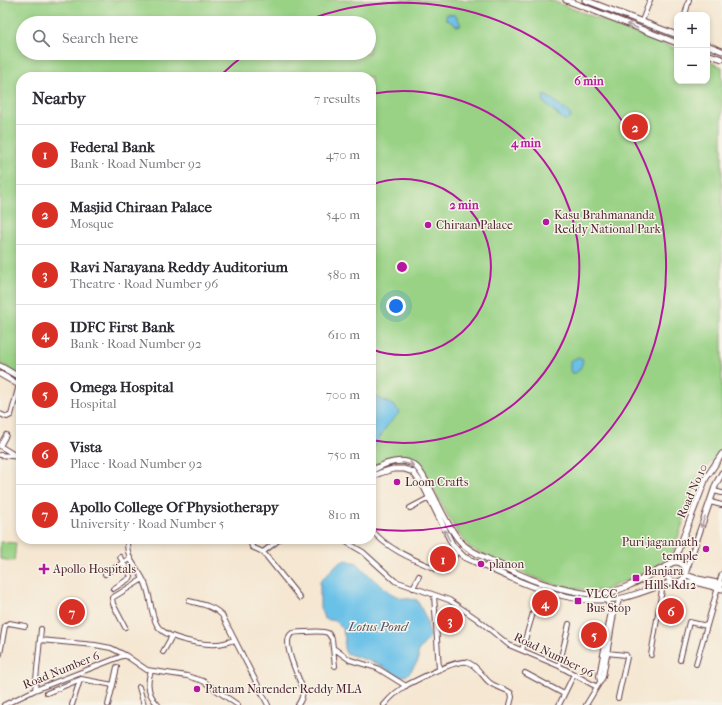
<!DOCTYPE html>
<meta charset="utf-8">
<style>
:root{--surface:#fff;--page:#f2f2f3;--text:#2b2b33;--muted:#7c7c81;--line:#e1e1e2;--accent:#d93025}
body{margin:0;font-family:"IM FELL French Canon",serif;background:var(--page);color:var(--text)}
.controls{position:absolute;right:12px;top:12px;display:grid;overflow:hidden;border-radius:8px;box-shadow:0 2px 6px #0003}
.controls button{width:36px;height:36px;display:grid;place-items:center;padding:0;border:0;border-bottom:1px solid var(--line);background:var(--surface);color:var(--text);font:20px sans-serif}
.you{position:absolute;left:396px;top:306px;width:14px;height:14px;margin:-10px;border:3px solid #fff;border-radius:50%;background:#1a73e8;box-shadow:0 0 0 6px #1a73e833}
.badge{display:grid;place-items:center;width:26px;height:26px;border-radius:50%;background:var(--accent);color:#fff;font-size:13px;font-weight:700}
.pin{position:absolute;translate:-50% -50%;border:2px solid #fff;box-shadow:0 1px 4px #0006}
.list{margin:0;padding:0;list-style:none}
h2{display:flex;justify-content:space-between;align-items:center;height:52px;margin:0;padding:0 16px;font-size:17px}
h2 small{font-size:13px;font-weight:400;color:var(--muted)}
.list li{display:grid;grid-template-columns:26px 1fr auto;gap:12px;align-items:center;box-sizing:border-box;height:60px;padding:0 16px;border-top:1px solid var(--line)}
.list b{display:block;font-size:15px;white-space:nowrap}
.list p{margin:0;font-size:13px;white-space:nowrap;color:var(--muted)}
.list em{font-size:13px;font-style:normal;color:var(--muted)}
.icon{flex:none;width:22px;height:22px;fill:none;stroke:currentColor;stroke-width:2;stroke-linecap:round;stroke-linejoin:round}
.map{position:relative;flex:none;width:722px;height:705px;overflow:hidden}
.search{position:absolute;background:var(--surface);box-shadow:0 2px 6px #0003;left:16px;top:16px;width:360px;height:44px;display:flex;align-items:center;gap:10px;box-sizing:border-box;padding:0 14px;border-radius:22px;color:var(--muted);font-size:15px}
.panel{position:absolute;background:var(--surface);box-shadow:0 2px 6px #0003;left:16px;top:72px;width:360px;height:472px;border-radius:16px}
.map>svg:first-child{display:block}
.green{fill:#99d285;stroke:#727858;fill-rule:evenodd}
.water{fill:#6bc1e8;stroke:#5a708a}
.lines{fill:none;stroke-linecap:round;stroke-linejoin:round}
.minor-casing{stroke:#643d44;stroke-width:6}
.major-casing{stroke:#643d44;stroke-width:7}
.minor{stroke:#fff;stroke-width:4}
.major{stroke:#fff;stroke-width:5}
.oneway{stroke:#ae9aa0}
.ring{fill:none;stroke:#b5179e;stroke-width:2}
.poi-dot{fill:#b5179e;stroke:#f7f3e8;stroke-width:1.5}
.labels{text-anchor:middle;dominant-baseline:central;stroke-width:3;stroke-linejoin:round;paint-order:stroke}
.poi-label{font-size:12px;fill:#4a1f2b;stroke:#f7f3e8;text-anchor:start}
.street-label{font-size:12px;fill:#4a1f2b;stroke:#f7f3e8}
.water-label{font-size:13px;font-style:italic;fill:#545064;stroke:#f7f3e8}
.centre{fill:#b5179e;stroke:#f7f3e8;stroke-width:2}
.ring-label{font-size:12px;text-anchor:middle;font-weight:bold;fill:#b5179e;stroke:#f7f3e8;stroke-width:3;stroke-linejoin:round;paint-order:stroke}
</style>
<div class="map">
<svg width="722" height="705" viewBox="0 0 722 705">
<rect width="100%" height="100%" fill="#f7f3e8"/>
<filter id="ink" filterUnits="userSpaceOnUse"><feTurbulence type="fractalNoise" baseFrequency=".025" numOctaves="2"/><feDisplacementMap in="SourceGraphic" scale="8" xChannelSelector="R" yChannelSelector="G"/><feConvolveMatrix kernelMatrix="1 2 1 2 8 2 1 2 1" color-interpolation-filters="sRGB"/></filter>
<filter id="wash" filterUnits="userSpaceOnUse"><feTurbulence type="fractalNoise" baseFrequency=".012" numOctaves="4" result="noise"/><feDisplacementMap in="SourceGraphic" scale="16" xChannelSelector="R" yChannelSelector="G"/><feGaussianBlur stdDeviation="0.9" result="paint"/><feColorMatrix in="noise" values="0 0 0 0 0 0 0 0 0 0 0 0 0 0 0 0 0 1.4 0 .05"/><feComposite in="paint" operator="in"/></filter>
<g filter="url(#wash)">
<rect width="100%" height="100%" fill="#f5e7d2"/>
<path class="green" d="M0,0H550L677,49V81H707V61L722,67V449L715,456L700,477L694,489L674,550L664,561L649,570L603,591H592L578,589L553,584L527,575L470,548L457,532L421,467C407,453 387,459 371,467V77H21V376L0,363ZM23,23H369V53H23Z
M0,542L16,543L14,561L0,559Z"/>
<path class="water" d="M447,14L455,15L459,21L461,25L457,26L446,19V17Z
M544,95L552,99L570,114L571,118L565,121L543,102Z
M578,358L583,360L581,367L576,373H571L570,369V361L574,359Z
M371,394L394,406L400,412L387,426L371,451Z
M346,560L357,563L374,580L394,595L402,598L417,600L426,618L430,637L418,651V661L410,672L407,675L400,677L378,664L346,653C342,646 345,644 345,638C344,634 341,625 338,623C335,619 328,621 324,618L320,607V582L337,564Z"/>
</g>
<g filter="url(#ink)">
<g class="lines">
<defs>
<path id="minor" d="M685,15L689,0
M642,21L650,0
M0,414L7,417L11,415L19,385
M0,446L13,454
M0,446L6,435
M0,455L21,457
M714,491L722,493
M710,502L722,505
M410,508L429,498
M371,529C387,550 417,561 441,571L446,572L448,570L457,551
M127,539C126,562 137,565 145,583C151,596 150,613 157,625C165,639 202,645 217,644C223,644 229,641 235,640
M250,539L252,547L263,552L300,598
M341,539L363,552L395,581L449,600L477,619L509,645L559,666L597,687
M263,552L280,539
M105,574L129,559
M719,583L722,574
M413,588L419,576
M113,589L130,578L131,576L120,557
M434,595L439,669
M189,601C201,604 213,606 222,615L268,705
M125,627L113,604L112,598L143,579
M40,640L95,645L111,648L125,655L147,670L187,676L203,681L238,705
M333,648L350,660L377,668L406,686
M522,650L533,613
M163,652L172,636
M607,653L626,655L627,657L618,698
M0,654L5,626L9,623L25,626
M651,655L663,584
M680,660L689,622L707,626
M696,664L718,587
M559,666L569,624
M151,671C146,684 148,695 158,705
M525,673L564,694
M600,681L599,676L611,611L610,606L606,600
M113,685L117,667
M139,687L144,705
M35,690L41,629
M47,693L81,679L113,685L108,705
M4,705L35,690L125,655
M72,705L80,680
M298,705C302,699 304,694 302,687C299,677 281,643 291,634C294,632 300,632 304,632C312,632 320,630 328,633L332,639L335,666
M384,705C390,698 398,690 407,685C419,679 454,660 467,662C477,665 482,676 489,682C496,688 505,688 511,693L512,697L510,705
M559,705L574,674
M586,705L603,677L614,614L620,598"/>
<path id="major" d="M566,0L677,43
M585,0L677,35
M707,45L722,51
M707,54L722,59
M0,366L21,378
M0,374L21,386
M371,471C383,464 401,457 414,465C421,470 424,478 428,485C438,503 446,524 459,540C467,550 480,555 492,561C519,575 543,586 573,591C583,593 594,596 603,594C626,590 647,576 667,566
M371,477L380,473L393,469H404L413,472L424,487L453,546L464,557C512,578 562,606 616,599C635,597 654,586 674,582
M674,561L706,478L722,454
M666 572a10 10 0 1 1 20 0a10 10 0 1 1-20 0Z
M686,571L716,484L722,473
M686,575L698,579L722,584
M680,582H695L722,589"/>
</defs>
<use href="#minor" class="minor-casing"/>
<use href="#major" class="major-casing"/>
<use href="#minor" class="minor"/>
<use href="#major" class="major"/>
</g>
<defs><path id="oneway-shaft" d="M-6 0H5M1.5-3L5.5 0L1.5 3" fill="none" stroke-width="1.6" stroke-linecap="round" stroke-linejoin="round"/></defs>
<g class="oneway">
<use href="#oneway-shaft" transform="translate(632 26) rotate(-159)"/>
<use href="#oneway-shaft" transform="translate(408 464) rotate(15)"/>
<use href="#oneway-shaft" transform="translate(703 522) rotate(109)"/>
<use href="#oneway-shaft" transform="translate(447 535) rotate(-117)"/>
</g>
</g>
<g class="ring">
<path d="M371 185A88 88 0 1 1 371 349"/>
<path d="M371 94A176 176 0 1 1 371 440"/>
<path d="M220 76A264 264 0 0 1 247 53M303 22A264 264 0 1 1 372 529"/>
</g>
<g class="poi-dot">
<circle cx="546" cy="222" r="4"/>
<circle cx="428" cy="225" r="4"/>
<circle cx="397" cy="482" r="4"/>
<circle cx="706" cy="549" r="4"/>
<circle cx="481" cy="564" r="4"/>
<path d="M42 563h4v4h4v4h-4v4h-4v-4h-4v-4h4z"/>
<rect x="632" y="574" width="8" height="8" rx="2"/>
<rect x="574" y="597" width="8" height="8" rx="2"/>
<circle cx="197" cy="689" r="4"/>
</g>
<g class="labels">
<g class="poi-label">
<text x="554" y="215">Kasu Brahmananda<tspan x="554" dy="14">Reddy National Park</tspan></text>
<text x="436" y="225">Chiraan Palace</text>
<text x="405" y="482">Loom Crafts</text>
<text x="698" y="542" text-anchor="end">Puri jagannath<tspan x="698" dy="14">temple</tspan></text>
<text x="489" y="564">planon</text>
<text x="53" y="569">Apollo Hospitals</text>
<text x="644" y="571">Banjara<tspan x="644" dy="14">Hills Rd12</tspan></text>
<text x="586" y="594">VLCC<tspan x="586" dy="14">Bus Stop</tspan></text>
<text x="205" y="689">Patnam Narender Reddy MLA</text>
</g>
<g class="street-label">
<text transform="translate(692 491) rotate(-66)">Road No 10</text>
<text transform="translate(554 655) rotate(26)">Road Number 96</text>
<text transform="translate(61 670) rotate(-22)">Road Number 6</text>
</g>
<g class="water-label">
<text x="378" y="626">Lotus Pond</text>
</g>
</g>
<circle cx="402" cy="267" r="6" class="centre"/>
<g class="ring-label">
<text x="589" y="85">6 min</text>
<text x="526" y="147">4 min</text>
<text x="464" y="209">2 min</text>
</g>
</svg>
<div class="controls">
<button>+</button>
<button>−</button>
</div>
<div class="you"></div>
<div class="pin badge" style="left:443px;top:559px">1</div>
<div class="pin badge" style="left:635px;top:127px">2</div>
<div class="pin badge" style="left:450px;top:620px">3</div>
<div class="pin badge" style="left:545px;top:603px">4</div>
<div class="pin badge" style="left:594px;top:635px">5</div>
<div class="pin badge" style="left:671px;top:611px">6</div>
<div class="pin badge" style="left:72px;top:612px">7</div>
<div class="search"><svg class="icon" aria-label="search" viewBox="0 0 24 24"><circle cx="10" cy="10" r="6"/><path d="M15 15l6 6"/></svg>Search here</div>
<section class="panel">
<h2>Nearby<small>7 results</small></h2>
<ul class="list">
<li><span class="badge">1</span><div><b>Federal Bank</b><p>Bank · Road Number 92</p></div><em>470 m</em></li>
<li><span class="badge">2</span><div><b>Masjid Chiraan Palace</b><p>Mosque</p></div><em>540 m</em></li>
<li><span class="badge">3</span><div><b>Ravi Narayana Reddy Auditorium</b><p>Theatre · Road Number 96</p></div><em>580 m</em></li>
<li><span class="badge">4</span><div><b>IDFC First Bank</b><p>Bank · Road Number 92</p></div><em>610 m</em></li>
<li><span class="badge">5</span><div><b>Omega Hospital</b><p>Hospital</p></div><em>700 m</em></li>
<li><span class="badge">6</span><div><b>Vista</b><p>Place · Road Number 92</p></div><em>750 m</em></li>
<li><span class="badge">7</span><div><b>Apollo College Of Physiotherapy</b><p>University · Road Number 5</p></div><em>810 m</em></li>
</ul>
</section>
</div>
